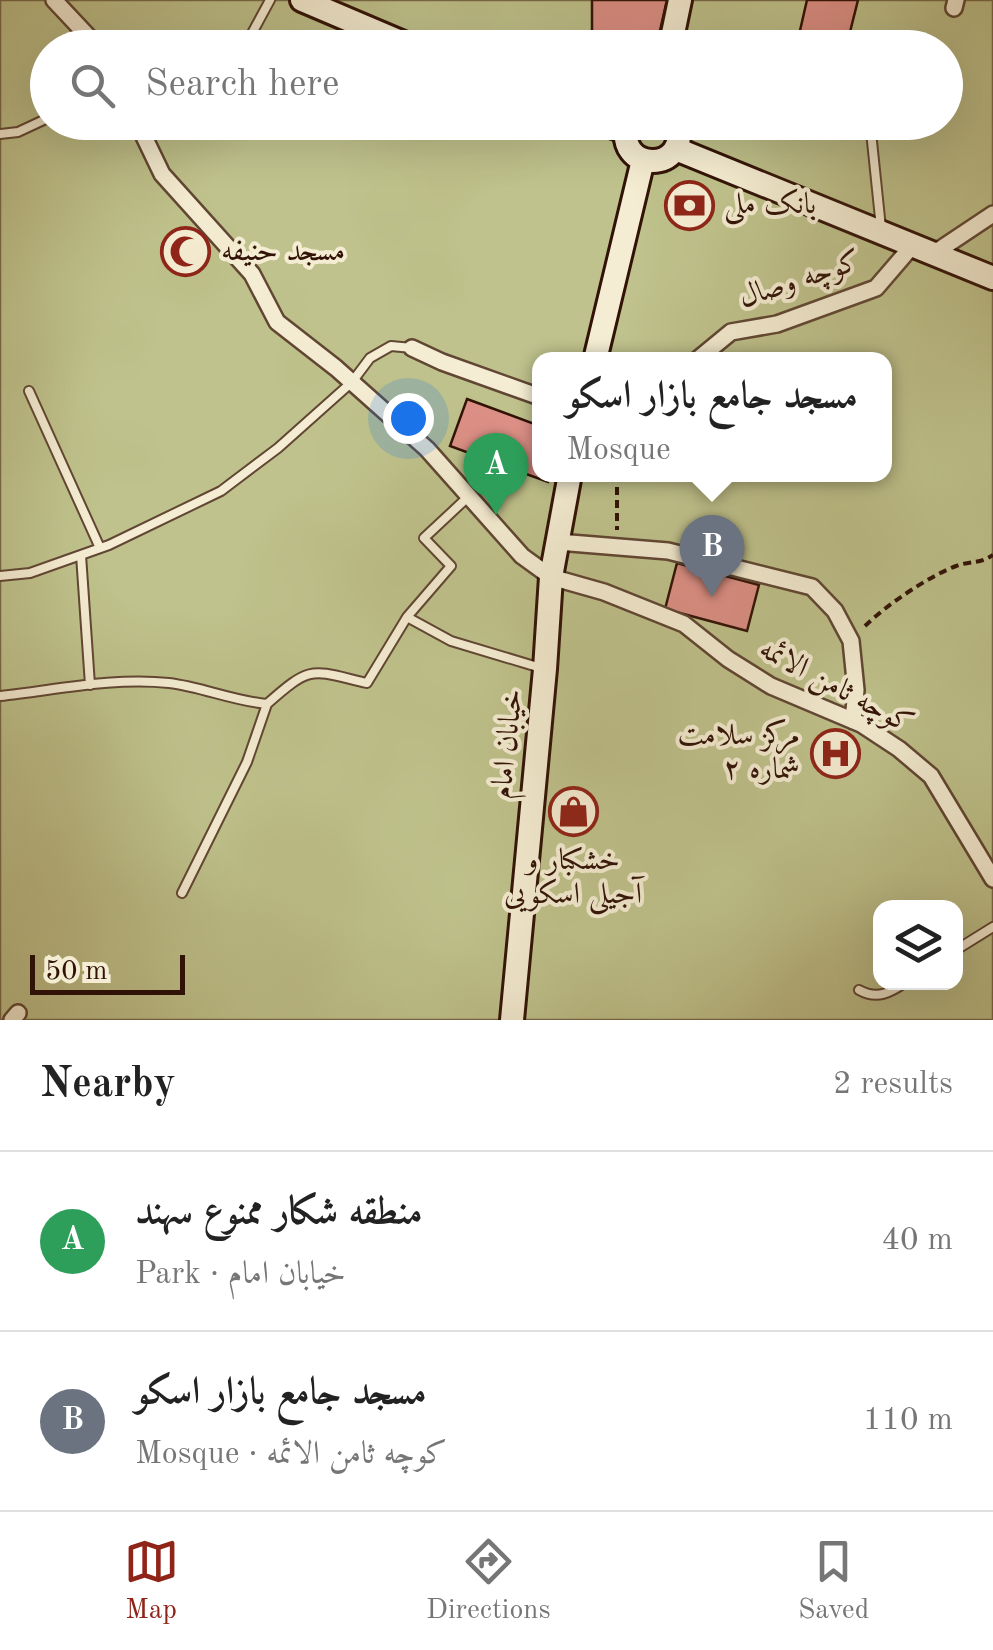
<!DOCTYPE html>
<meta charset="utf-8">
<style>
:root{--surface:#fff;--page:#f6f6f6;--text:#222;--muted:#767676;--line:#e0e0e0;--accent:#8f2418}
body{margin:0;font-family:"Old Standard TT",Amiri,serif;background:var(--page);color:var(--text)}
.controls{position:absolute;right:30px;bottom:30px;display:grid;overflow:hidden;border-radius:20px;box-shadow:0 10px 40px #0002}
.controls button{width:90px;height:90px;display:grid;place-items:center;padding:0;border:0;border-bottom:2px solid var(--line);background:var(--surface);color:var(--text);font:50px sans-serif}
.scale{position:absolute;left:30px;bottom:25px;width:155px;box-sizing:border-box;padding-left:10px;border:5px solid #311206;border-top:0;font-size:28px;line-height:35px;white-space:nowrap;color:#311206;-webkit-text-stroke:8px #f5edd3;paint-order:stroke}
.you{position:absolute;left:408px;top:418px;width:35px;height:35px;margin:-25px;border:8px solid #fff;border-radius:50%;background:#1a73e8;box-shadow:0 0 0 15px #1a73e833}
.badge{display:grid;place-items:center;width:65px;height:65px;border-radius:50%;background:var(--accent);color:#fff;font-size:32px;font-weight:700}
.pin{position:absolute;translate:-50% -82px;filter:drop-shadow(0 2px 5px #0008)}
.pin::after{content:'';position:absolute;top:52px;width:35px;height:30px;background:inherit;clip-path:polygon(0 0,100% 0,50% 100%)}
.popup{position:absolute;left:532px;top:352px;width:360px;height:130px;box-sizing:border-box;display:grid;place-content:center;border-radius:20px;background:var(--surface);filter:drop-shadow(0 2px 8px #0005);font-size:32px;white-space:nowrap;color:var(--muted)}
.popup b{font-size:38px;color:var(--text)}
.popup::after{content:'';position:absolute;left:50%;top:100%;margin-left:-20px;border:20px solid transparent;border-top-color:var(--surface)}
.list{margin:0;padding:0;list-style:none}
h2{display:flex;justify-content:space-between;align-items:center;height:130px;margin:0;padding:0 40px;font-size:42px}
h2 small{font-size:32px;font-weight:400;color:var(--muted)}
.list li{display:grid;grid-template-columns:65px 1fr auto;gap:30px;align-items:center;box-sizing:border-box;height:180px;padding:0 40px;border-top:2px solid var(--line)}
.list b{display:block;font-size:38px;white-space:nowrap}
.list p{margin:0;font-size:32px;white-space:nowrap;color:var(--muted)}
.list em{font-size:32px;font-style:normal;color:var(--muted)}
.icon{flex:none;width:55px;height:55px;fill:none;stroke:currentColor;stroke-width:2;stroke-linecap:round;stroke-linejoin:round}
.map{position:relative;flex:none;width:993px;height:1020px;overflow:hidden}
.search{position:absolute;background:var(--surface);box-shadow:0 10px 40px #0002;left:30px;right:30px;top:30px;height:110px;display:flex;align-items:center;gap:25px;box-sizing:border-box;padding:0 35px;border-radius:55px;color:var(--muted);font-size:38px}
.sheet{height:490px;background:var(--surface)}
nav{display:flex;justify-content:space-around;align-items:center;box-sizing:border-box;height:140px;border-top:2px solid var(--line);background:var(--surface);font-size:28px;color:var(--muted)}
nav a{display:grid;justify-items:center;gap:5px}
nav .on{color:var(--accent)}
.map>svg:first-child{display:block}
.green{fill:#bfc28c;stroke:#786a49;stroke-width:2.5;fill-rule:evenodd}
.building{fill:#dd9086;stroke:#311206;stroke-width:2.5}
.lines{fill:none;stroke-linecap:round;stroke-linejoin:round}
.lane-casing{stroke:#604633;stroke-width:12}
.street-casing{stroke:#604633;stroke-width:20}
.secondary-casing{stroke:#311206;stroke-width:28}
.path{stroke:#311206;stroke-width:4;stroke-dasharray:8 5;stroke-linecap:butt}
.lane{stroke:#f5edd3;stroke-width:8}
.street{stroke:#f5edd3;stroke-width:15}
.secondary{stroke:#f5edd3;stroke-width:22}
.labels{text-anchor:middle;dominant-baseline:central;stroke-width:8;stroke-linejoin:round;paint-order:stroke}
.poi-label{font-size:30px;fill:#311206;stroke:#f5edd3;text-anchor:start}
.street-label{font-size:30px;fill:#311206;stroke:#f5edd3}
</style>
<div class="map">
<svg width="993" height="1020" viewBox="0 0 993 1020">
<rect width="100%" height="100%" fill="#efe4bb"/>
<filter id="stains"><feTurbulence type="fractalNoise" baseFrequency=".002" numOctaves="4"/><feColorMatrix values="0 0 0 0 .2 0 0 0 0 .09 0 0 0 0 .02 0 0 0 .5 -.17"/></filter>
<radialGradient id="worn" r=".72"><stop offset=".6" stop-color="#630" stop-opacity="0"/><stop offset="1" stop-color="#630" stop-opacity=".3"/></radialGradient>
<path class="green" d="M0,0H993V1020H0ZM48,48H946V122H48ZM540,360H884V474H540ZM880,908H956V982H880Z"/>
<path class="building" d="M592,0H667L656,48H592Z
M807,0H858L846,48H796Z
M467,399L540,426V474H551L548,482L450,446Z
M677,563L759,585L747,631L665,609Z"/>
<g class="lines">
<defs>
<path id="lane" d="M244,48L270,0
M870,122L881,228
M0,134L18,132L48,118
M29,391L100,548
M81,555L90,685
M0,576L30,573L109,545L221,491L278,448L352,382L370,358L391,346L412,348
M407,617L451,566L424,538L469,496
M0,696C56,690 113,677 169,683C202,687 234,701 267,704C312,664 311,670 367,683L407,617L451,641L541,668
M182,893L247,762L267,704
M956,950L993,927
M859,990C877,1000 890,993 906,982"/>
<path id="street" d="M54,0L99,48
M954,8L956,0
M137,122L162,174L252,274L277,322L336,368L427,449L522,556L551,577L604,592L684,624L728,659L771,686L861,724L899,749L931,776L993,879
M933,254L993,214
M412,348L442,362L540,397
M697,360L731,332L777,324L876,288L913,245
M558,542L668,551L812,587L835,611L851,641L856,690L853,721
M12,1020L18,1013"/>
<path id="secondary" d="M302,0L415,48
M670,48L680,0
M599,122L625,131
M628,122C612,173 692,175 677,122
M676,149L993,278
M595,360L643,160
M512,1020L545,669L551,577L570,474"/>
</defs>
<use href="#lane" class="lane-casing"/>
<use href="#street" class="street-casing"/>
<use href="#secondary" class="secondary-casing"/>
<path class="path" d="M617,474V530
M865,626C885,606 929,576 956,566C973,560 977,565 993,555"/>
<use href="#lane" class="lane"/>
<use href="#street" class="street"/>
<use href="#secondary" class="secondary"/>
</g>
<defs>
<symbol id="bank-ring" viewBox="-11 -11 22 22"><circle r="9.5" fill="#f5edd3" stroke="#8f2418" stroke-width="1.5"/><path d="M-6-4H6V4H-6ZM0-2.3a2.3 2.3 0 1 0 0 4.6a2.3 2.3 0 1 0 0-4.6Z" fill="#8f2418"/></symbol>
<symbol id="mosque-ring" viewBox="-11 -11 22 22"><circle r="9.5" fill="#f5edd3" stroke="#8f2418" stroke-width="1.5"/><path d="M3.5-4.9A6 6 0 1 0 3.5 4.9A5 5 0 1 1 3.5-4.9Z" fill="#8f2418"/></symbol>
<symbol id="hospital-ring" viewBox="-11 -11 22 22"><circle r="9.5" fill="#f5edd3" stroke="#8f2418" stroke-width="1.5"/><path d="M-5-5h3v3.5h4V-5h3V5h-3V1.5h-4V5h-3Z" fill="#8f2418"/></symbol>
<symbol id="shop-ring" viewBox="-11 -11 22 22"><circle r="9.5" fill="#f5edd3" stroke="#8f2418" stroke-width="1.5"/><path d="M-5-2.5h2.3a2.7 3.5 0 0 1 5.4 0H5L5.5 6h-11ZM-1.5-2.5h3a1.5 2.3 0 0 0-3 0Z" fill="#8f2418"/></symbol>
</defs>
<g fill-rule="evenodd">
<use href="#bank-ring" x="662" y="178" width="55" height="55"/>
<use href="#mosque-ring" x="158" y="224" width="55" height="55"/>
<use href="#hospital-ring" x="808" y="726" width="55" height="55"/>
<use href="#shop-ring" x="546" y="784" width="55" height="55"/>
</g>
<g class="labels">
<g class="poi-label">
<text x="724" y="205">بانک ملی</text>
<text x="221" y="252">مسجد حنیفه</text>
<text x="800" y="736" text-anchor="end">مرکز سلامت<tspan x="800" dy="34">شماره ۲</tspan></text>
<text x="573" y="861" text-anchor="middle">خشکبار و<tspan x="573" dy="34">آجیلی اسکویی</tspan></text>
</g>
<g class="street-label">
<text transform="translate(800 280) rotate(-18)">کوچه وصال</text>
<text transform="translate(836 687) rotate(28)">کوچه ثامن الائمه</text>
<text transform="translate(508 744) rotate(-84)">خیابان امام</text>
</g>
</g>
<rect width="100%" height="100%" filter="url(#stains)"/>
<rect width="100%" height="100%" fill="url(#worn)"/>
</svg>
<div class="controls">
<button><svg class="icon" aria-label="layers" viewBox="0 0 24 24"><path d="M12 4l9 5-9 5-9-5zM3 14l9 5 9-5"/></svg></button>
</div>
<div class="scale">50 m</div>
<div class="you"></div>
<div class="pin badge" style="left:496px;top:515px;background:#2e9e5b">A</div>
<div class="pin badge" style="left:712px;top:597px;background:#6b7280">B</div>
<div class="popup"><b>مسجد جامع بازار اسکو</b>Mosque</div>
<div class="search"><svg class="icon" aria-label="search" viewBox="0 0 24 24"><circle cx="10" cy="10" r="6"/><path d="M15 15l6 6"/></svg>Search here</div>
</div>
<section class="sheet">
<h2>Nearby<small>2 results</small></h2>
<ul class="list">
<li><span class="badge" style="background:#2e9e5b">A</span><div><b>منطقه شکار ممنوع سهند</b><p>Park · خیابان امام</p></div><em>40 m</em></li>
<li><span class="badge" style="background:#6b7280">B</span><div><b>مسجد جامع بازار اسکو</b><p>Mosque · کوچه ثامن الائمه</p></div><em>110 m</em></li>
</ul>
</section>
<nav>
<a class="on"><svg class="icon" aria-label="map" viewBox="0 0 24 24"><path d="M3 6l6-2 6 2 6-2v14l-6 2-6-2-6 2zM9 4v14M15 6v14"/></svg>Map</a>
<a><svg class="icon" aria-label="directions" viewBox="0 0 24 24"><path d="M12 3l9 9-9 9-9-9zM9 14v-3h6M13 9l2 2-2 2"/></svg>Directions</a>
<a><svg class="icon" aria-label="saved" viewBox="0 0 24 24"><path d="M7 4h10v16l-5-4-5 4z"/></svg>Saved</a>
</nav>
